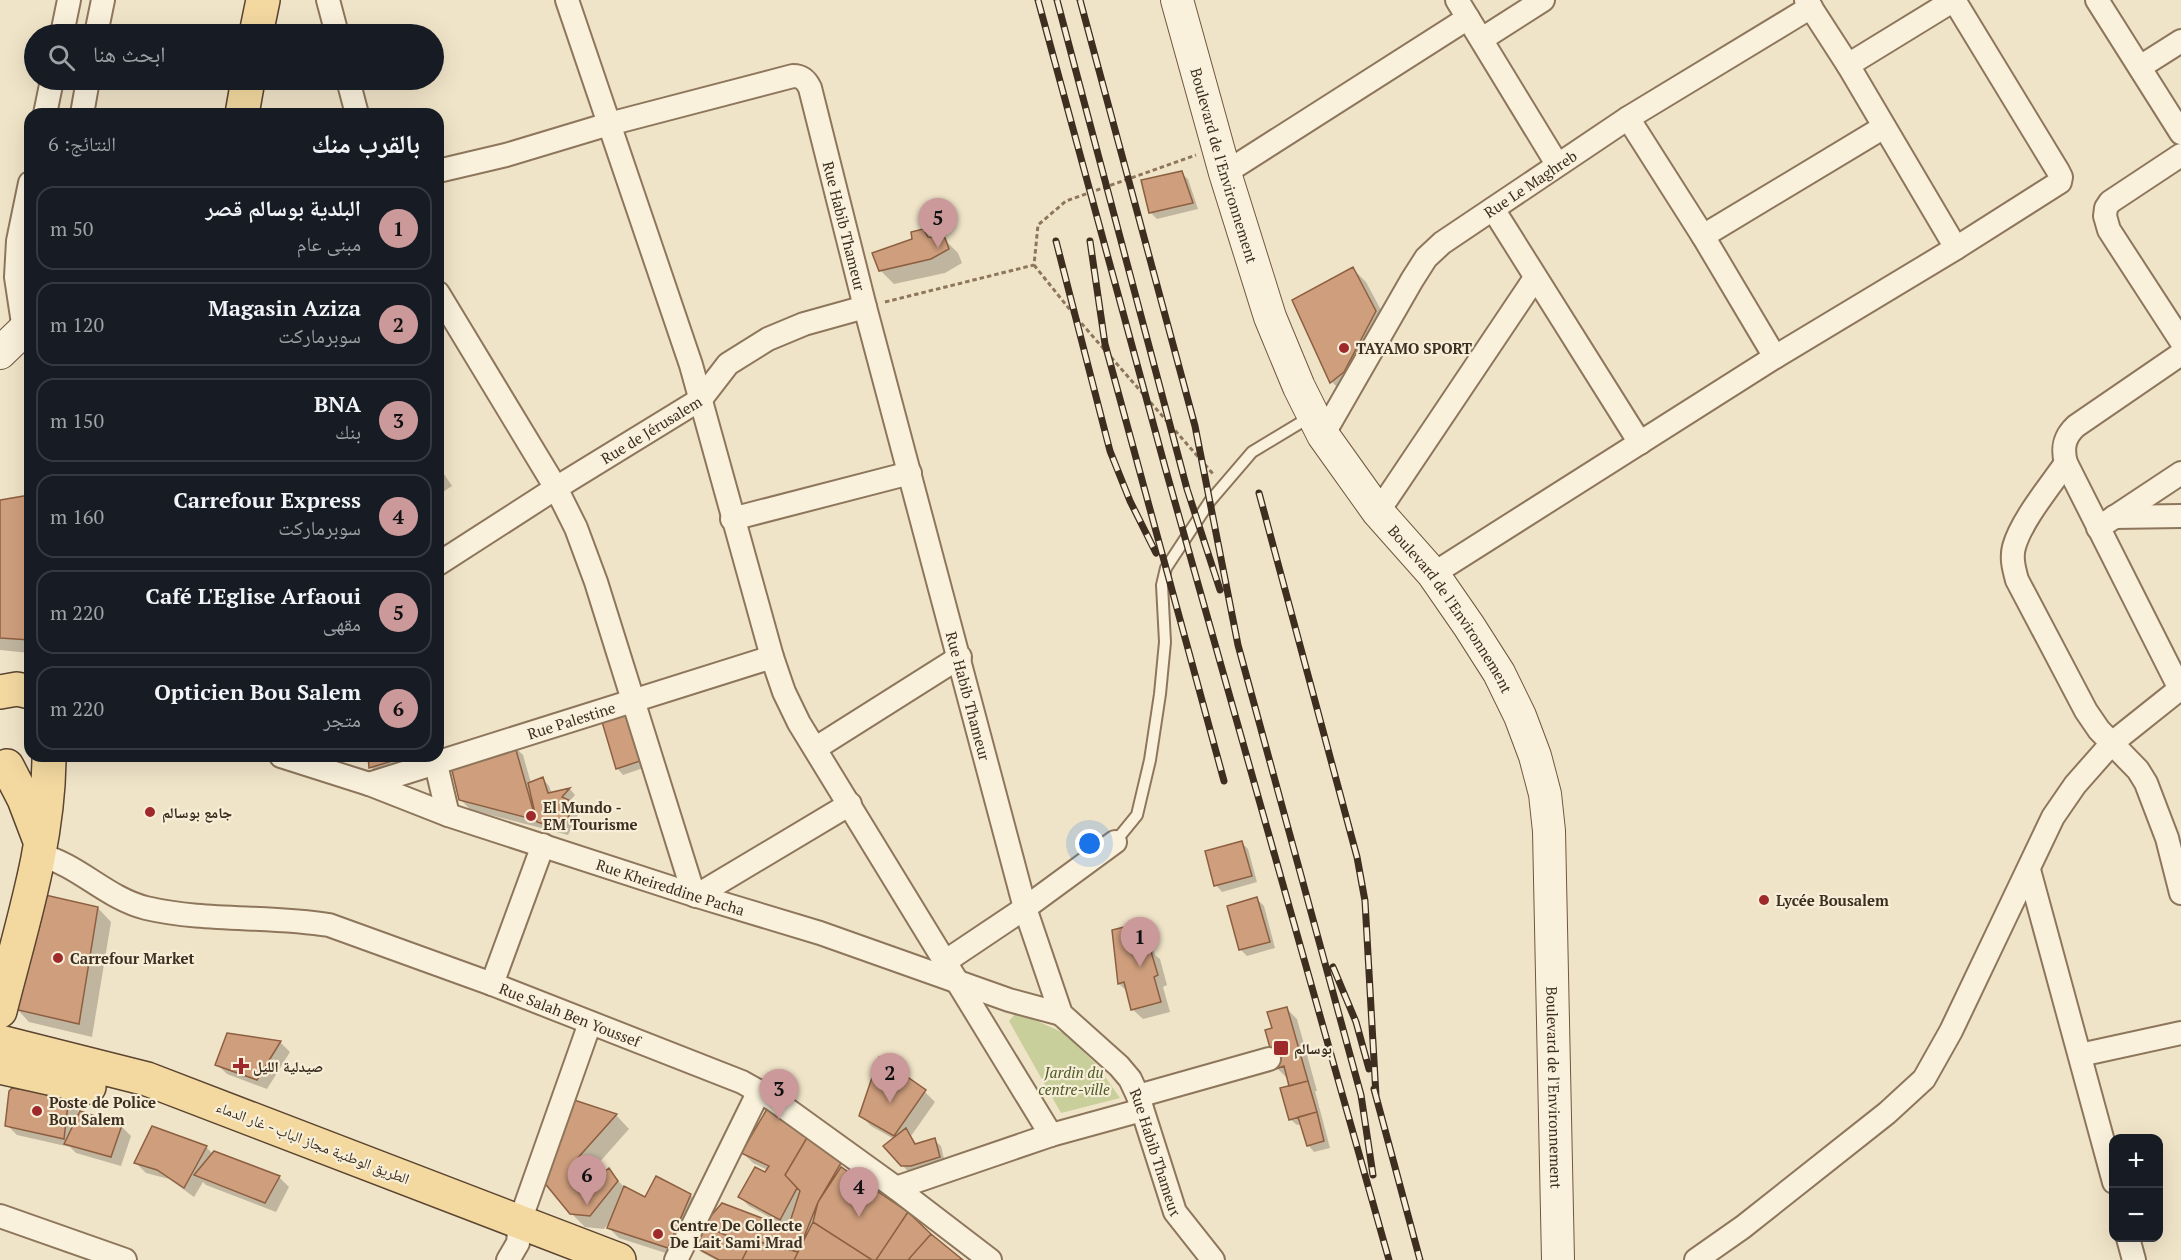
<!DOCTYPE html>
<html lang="ar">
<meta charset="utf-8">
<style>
:root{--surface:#171b24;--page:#242831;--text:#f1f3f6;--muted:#9ea1a6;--line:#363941;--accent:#cc999b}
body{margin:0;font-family:"PT Serif","Noto Naskh Arabic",serif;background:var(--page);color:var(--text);direction:rtl}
.controls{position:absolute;right:18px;bottom:18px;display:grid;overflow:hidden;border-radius:12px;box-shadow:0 6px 24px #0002}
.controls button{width:54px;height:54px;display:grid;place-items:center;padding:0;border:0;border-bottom:2px solid var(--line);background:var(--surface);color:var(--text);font:30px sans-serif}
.you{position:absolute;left:1090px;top:844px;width:21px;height:21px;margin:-15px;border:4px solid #fff;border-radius:50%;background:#1a73e8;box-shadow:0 0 0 9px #1a73e833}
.badge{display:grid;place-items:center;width:39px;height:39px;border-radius:50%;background:var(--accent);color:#111;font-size:20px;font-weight:700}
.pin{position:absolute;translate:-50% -50px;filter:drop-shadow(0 2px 3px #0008)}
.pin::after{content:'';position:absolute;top:32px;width:21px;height:18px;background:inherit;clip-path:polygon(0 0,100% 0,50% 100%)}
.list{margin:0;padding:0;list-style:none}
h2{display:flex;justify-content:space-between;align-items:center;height:78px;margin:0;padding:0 24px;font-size:26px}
h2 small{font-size:20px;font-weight:400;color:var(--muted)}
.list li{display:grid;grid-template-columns:39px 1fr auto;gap:18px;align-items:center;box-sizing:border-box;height:84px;margin:0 12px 12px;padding:0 12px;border:2px solid var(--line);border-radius:18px}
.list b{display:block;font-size:22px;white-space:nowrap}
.list p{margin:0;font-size:20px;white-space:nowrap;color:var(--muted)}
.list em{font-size:20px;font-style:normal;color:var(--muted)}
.icon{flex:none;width:33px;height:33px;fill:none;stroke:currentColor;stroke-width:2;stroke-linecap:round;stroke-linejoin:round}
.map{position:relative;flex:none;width:2181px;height:1260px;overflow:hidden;direction:ltr}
.search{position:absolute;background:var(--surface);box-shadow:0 6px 24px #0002;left:24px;top:24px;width:420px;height:66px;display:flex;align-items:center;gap:15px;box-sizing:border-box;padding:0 21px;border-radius:33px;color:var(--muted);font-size:22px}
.panel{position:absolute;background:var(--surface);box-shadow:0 6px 24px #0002;left:24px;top:108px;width:420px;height:654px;border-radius:18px;direction:rtl}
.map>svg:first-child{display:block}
.green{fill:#c9cf9b}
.shadow{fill:#0003}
.building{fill:#cf9f7d;stroke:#8d5f41;stroke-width:1.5}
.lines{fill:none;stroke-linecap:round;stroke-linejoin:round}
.lane-casing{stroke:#8d765c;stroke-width:14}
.street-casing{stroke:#8d765c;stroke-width:26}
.secondary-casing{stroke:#6f573f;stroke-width:34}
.primary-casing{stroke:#5b4430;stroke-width:36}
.path{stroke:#8d765c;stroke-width:3;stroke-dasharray:4.5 3;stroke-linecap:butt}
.lane{stroke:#faf1dc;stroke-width:10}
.street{stroke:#faf1dc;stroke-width:22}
.secondary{stroke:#faf1dc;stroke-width:32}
.primary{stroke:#f3d9a0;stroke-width:33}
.rail-casing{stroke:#3d2e20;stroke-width:7}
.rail{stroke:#f7eed8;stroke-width:4.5;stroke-dasharray:14;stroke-linecap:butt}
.poi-dot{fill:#9e2a2b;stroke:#f7eed8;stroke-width:2}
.labels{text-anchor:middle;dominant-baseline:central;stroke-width:4.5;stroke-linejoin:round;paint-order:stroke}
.street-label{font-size:15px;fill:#3d2e20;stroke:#f7eed8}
.poi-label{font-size:15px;font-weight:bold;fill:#3d2e20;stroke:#f7eed8;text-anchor:start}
.park-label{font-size:15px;font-style:italic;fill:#4d5a26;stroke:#f7eed8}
</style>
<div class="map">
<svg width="2181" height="1260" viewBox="0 0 2181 1260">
<rect width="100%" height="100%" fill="#f0e4c8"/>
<path class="green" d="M1017,1012L1064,1033L1096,1064L1120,1098L1061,1113L1009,1021Z"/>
<path class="shadow" d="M1181,173L1188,179L1198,209L1157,219L1150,212Z
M923,231L931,238L944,239L958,253L962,263L945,273L894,284L880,270Z
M1353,269L1366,282L1389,325L1345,395L1332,382L1294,301Z
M438,465L452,486L438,495Z
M30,497V653L0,650V502Z
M602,716L649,766L623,775L617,768Z
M513,745L523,755L531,783L543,779L549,786L552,794L570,789L575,795L569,802L580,811L568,835L471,810L460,799Z
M369,756H433L381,777L371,767Z
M1242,843L1248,849L1257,882L1222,892L1216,885Z
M1257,899L1264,906L1275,948L1247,956L1240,949Z
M98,908L111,922L92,1037L29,1022L16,1008Z
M1139,925L1149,935L1155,955L1160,959L1167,985L1163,987L1170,1012L1143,1019L1132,1009L1128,992L1119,984Z
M1287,1009L1297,1019L1317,1091H1315L1330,1148L1314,1152L1308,1145L1302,1124L1297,1125L1290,1119L1292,1087L1287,1078L1277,1068L1274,1029Z
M280,1042L290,1052L267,1089L227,1074L217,1064Z
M879,1059L925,1092L935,1102L911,1136L917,1145L934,1140L941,1146L945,1163L909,1172L902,1165L894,1139L871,1126L861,1116Z
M69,1097L79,1107L78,1113L121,1126L131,1136L121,1166L76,1153L70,1147L17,1135L7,1125Z
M572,1101L616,1115L629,1129L589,1174L596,1180L608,1170L626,1189L646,1199L690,1195L700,1205L678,1257L619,1238L609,1228L611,1220L604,1229L585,1227L571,1213Z
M153,1128L206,1147L213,1154L279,1177L289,1187L276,1212L206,1185L203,1182L194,1197L169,1179L146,1173L136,1163Z
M743,1153L840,1164L853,1177L960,1260H716L701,1252L695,1245L789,1230V1228L749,1206L739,1196L768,1170L753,1163Z"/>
<path class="building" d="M1182,171L1193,203L1149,213L1141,180Z
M923,229L928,237L945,238L949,249L931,259L879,271L872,253L912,239L911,232Z
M1353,267L1376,311L1344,372L1330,383L1292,300Z
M30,495V640L0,638V500Z
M625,707L643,760L616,769L600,715Z
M514,743L536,820L459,800L450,762Z
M368,756H409L369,768Z
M543,777L548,793L570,788L562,797L575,803L562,830L537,822L528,783Z
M1242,841L1252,876L1214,886L1205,851Z
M41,894L98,907L79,1024L14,1009Z
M1257,897L1270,942L1239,950L1227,906Z
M1140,923L1147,949L1150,948L1158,975L1154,977L1161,1002L1131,1010L1124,982L1118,984L1112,930Z
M1287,1007L1308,1081L1289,1086L1284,1066L1276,1069L1265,1030L1272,1028L1267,1012Z
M227,1033L281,1041L257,1080L215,1065Z
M879,1057L926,1090L894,1136L859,1116Z
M1308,1081L1317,1112L1289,1120L1280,1088Z
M12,1088L69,1096L64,1139L5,1126L9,1091Z
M571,1099L617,1114L576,1160L596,1178L609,1168L618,1181L590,1216L570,1214L543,1181Z
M770,1104L808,1136L785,1175L797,1188L780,1220L738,1197L755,1167L765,1172L769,1166L741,1153Z
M80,1111L122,1125L111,1157L64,1144Z
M1317,1112L1324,1141L1307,1146L1298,1117Z
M152,1126L207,1146L184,1188L157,1170L134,1163Z
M906,1128L915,1144L935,1138L940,1157L911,1166H901L883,1146Z
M808,1136L841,1163L818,1202L798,1252L752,1240L741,1242L703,1225L722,1203L788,1228L800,1191L785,1175Z
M214,1151L280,1176L265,1203L194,1175Z
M841,1167L908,1212L876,1260H872L813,1222L818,1202Z
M656,1176L691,1194L668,1248L607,1228L624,1186L645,1197Z
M908,1212L931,1234L908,1260H876Z
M813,1222L872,1260H794Z
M703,1225L741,1242L752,1240L742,1260H719L693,1246Z
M931,1234L963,1260H908Z
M752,1240L798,1252L794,1260H742Z"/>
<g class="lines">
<defs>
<path id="lane" d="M1115,842L1137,815L1150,760L1160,694L1165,642L1162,585L1166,568L1210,501L1252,452L1310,417"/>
<g id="street">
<path d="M328,0L337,34"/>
<path d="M567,0L691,365L772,657L784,692L799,723L1051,1135"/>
<path d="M1457,0L1557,164"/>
<path d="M1806,0L1848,65L1956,248"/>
<path d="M2097,0L2181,133"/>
<path d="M62,34L69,0"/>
<path d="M96,34L103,0"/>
<path d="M1482,39L1543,0"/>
<path d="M1848,65L1954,0"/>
<path d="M2140,67L2181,41"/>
<path d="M348,80L357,114"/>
<path d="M45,114L52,80"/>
<path d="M82,114L88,80"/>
<path d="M1628,118L1703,236L1775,357"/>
<path d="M2181,155L2110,202L2106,208L2105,216L2109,230L2181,341"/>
<path id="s1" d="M438,171L506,155L609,124L793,76C802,76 806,80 810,88L865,307L1025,908L1061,1014L1119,1066L1130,1079L1138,1096L1175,1212L1213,1260"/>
<path d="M1225,173L1468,18"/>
<path d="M1493,209L1640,443"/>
<path d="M1703,236L1884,127"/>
<path d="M438,293L556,488L576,528L596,582L694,895"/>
<path d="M24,330L16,277L18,241L30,183"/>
<path id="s2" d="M1323,435L1412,280L1426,258L1442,243L1628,118L1811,7"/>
<path d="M2066,463C2050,486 2021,521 2014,547C2011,558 2014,569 2017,580L2086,711L2099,730L2138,770L2146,783L2167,838L2181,893"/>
<path d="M1378,512L1535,278"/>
<path d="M2114,517L2181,516"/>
<path d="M732,519L910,473"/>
<path d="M2098,528L2181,473"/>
<path id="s3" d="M438,564L556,488L701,399L728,364L768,339L804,324L865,307"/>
<path d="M1433,574L1775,357L1956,248L2060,182L2061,177L2058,171L1954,0"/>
<path d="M2180,689L2066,463C2062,448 2064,437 2076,426L2181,354"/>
<path d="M816,748L960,657"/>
<path id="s4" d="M281,756L369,784L448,815L694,895L820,933L1009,1000L1061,1014"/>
<path d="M434,756L448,815"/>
<path id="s5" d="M369,784L772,657"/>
<path id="s6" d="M39,855C78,864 106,898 146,908C206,922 268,915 329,925L492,984L742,1082L774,1100L896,1188L990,1260"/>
<path d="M2029,870L2114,1182"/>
<path d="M696,896L850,804"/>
<path d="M946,961L1025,908L1115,842"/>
<path d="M492,984L543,845"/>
<path d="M2080,1055L2181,1033"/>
<path d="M1138,1096L1269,1059"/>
<path d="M896,1188L1051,1135L1142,1110"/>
<path d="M0,1216L125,1260"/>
<path d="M2128,1238L2134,1260"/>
<path d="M508,1260L518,1243L520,1221L590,1023"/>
<path d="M676,1260L759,1091"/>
<path d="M1696,1260L1743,1227L1887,1113L1924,1079L1951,1031L2053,817L2075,785L2112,743L2181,688"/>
</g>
<g id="secondary">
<path id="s7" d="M1177,0L1225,173L1270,317L1299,387L1323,435L1378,512L1433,574L1469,626L1499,673L1520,716L1535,756L1545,794L1549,831L1558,1260"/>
<path d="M0,353L30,324"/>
</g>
<path id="primary" d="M256,34L263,0
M242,114L248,80
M0,692L17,689L30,692
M7,766L24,799L40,841
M0,1011C21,927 49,843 49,756
M0,1042L147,1079L619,1260
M0,1067L89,1087"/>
</defs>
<use href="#lane" class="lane-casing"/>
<use href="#street" class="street-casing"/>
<use href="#secondary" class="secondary-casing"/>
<use href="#primary" class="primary-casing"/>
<path class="path" d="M1034,265L1075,316L1214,475
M885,302L1034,265L1038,225L1066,201L1196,155"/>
<use href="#lane" class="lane"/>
<use href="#street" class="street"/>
<use href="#secondary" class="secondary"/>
<use href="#primary" class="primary"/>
<defs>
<path id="rail" d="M1038,0L1165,467L1389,1260
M1057,0L1187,489L1220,590
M1080,0L1195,426L1238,645L1361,1095L1373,1175
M1056,241L1110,451L1130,501L1156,553
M1090,241L1105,344L1224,781
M1259,493L1357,857L1365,901L1376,1096
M1333,967L1356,1022L1369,1069
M1374,1089L1420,1260"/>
</defs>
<use href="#rail" class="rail-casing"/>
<use href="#rail" class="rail"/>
</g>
<g class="poi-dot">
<circle cx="1344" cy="348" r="6"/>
<circle cx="150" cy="812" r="6"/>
<circle cx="531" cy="816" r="6"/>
<circle cx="1764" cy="900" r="6"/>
<circle cx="58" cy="958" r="6"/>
<rect x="1273" y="1040" width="16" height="16" rx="3"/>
<path d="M238 1057h6v6h6v6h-6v6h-6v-6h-6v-6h6z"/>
<circle cx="37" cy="1111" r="6"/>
<circle cx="658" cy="1234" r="6"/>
</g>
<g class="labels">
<g class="street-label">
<text stroke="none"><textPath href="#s7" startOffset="172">Boulevard de l'Environnement</textPath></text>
<text stroke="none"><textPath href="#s2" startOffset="333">Rue Le Maghreb</textPath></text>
<text stroke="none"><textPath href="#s1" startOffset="532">Rue Habib Thameur</textPath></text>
<text stroke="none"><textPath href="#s3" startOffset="252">Rue de Jérusalem</textPath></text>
<text stroke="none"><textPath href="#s7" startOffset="676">Boulevard de l'Environnement</textPath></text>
<text stroke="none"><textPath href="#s1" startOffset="1018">Rue Habib Thameur</textPath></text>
<text stroke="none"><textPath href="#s5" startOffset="212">Rue Palestine</textPath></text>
<text stroke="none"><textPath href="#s4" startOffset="411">Rue Kheireddine Pacha</textPath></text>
<text stroke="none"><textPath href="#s6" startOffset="561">Rue Salah Ben Youssef</textPath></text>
<text stroke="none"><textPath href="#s7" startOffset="1180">Boulevard de l'Environnement</textPath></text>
<text transform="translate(313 1142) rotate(21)">الطريق الوطنية مجاز الباب - غار الدماء</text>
<text stroke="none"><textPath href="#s1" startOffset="1522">Rue Habib Thameur</textPath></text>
</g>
<g class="poi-label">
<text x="1356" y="348">TAYAMO SPORT</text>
<text x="543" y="807">El Mundo -<tspan x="543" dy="17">EM Tourisme</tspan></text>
<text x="162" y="812">جامع بوسالم</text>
<text x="1776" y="900">Lycée Bousalem</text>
<text x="70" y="958">Carrefour Market</text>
<text x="1294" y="1048">بوسالم</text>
<text x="253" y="1066">صيدلية الليل</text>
<text x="49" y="1102">Poste de Police<tspan x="49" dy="17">Bou Salem</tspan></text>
<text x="670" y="1225">Centre De Collecte<tspan x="670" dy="17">De Lait Sami Mrad</tspan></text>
</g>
<g class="park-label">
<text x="1074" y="1072">Jardin du<tspan x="1074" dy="17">centre-ville</tspan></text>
</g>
</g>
</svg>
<div class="controls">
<button>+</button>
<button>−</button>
</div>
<div class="you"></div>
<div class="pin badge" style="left:1140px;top:967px">1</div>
<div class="pin badge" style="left:890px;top:1103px">2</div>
<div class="pin badge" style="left:779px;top:1119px">3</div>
<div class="pin badge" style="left:859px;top:1217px">4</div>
<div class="pin badge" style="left:938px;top:248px">5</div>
<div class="pin badge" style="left:587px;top:1205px">6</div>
<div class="search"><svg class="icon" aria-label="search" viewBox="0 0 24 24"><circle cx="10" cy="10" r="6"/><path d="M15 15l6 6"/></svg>ابحث هنا</div>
<section class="panel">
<h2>بالقرب منك<small>النتائج: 6</small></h2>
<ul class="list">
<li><span class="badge">1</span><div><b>البلدية بوسالم قصر</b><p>مبنى عام</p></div><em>50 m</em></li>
<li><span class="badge">2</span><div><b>Magasin Aziza</b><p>سوبرماركت</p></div><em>120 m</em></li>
<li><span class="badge">3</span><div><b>BNA</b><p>بنك</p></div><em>150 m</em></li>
<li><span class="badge">4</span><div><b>Carrefour Express</b><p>سوبرماركت</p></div><em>160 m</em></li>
<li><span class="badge">5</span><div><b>Café L'Eglise Arfaoui</b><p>مقهى</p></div><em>220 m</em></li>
<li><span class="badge">6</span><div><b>Opticien Bou Salem</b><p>متجر</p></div><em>220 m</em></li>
</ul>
</section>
</div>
